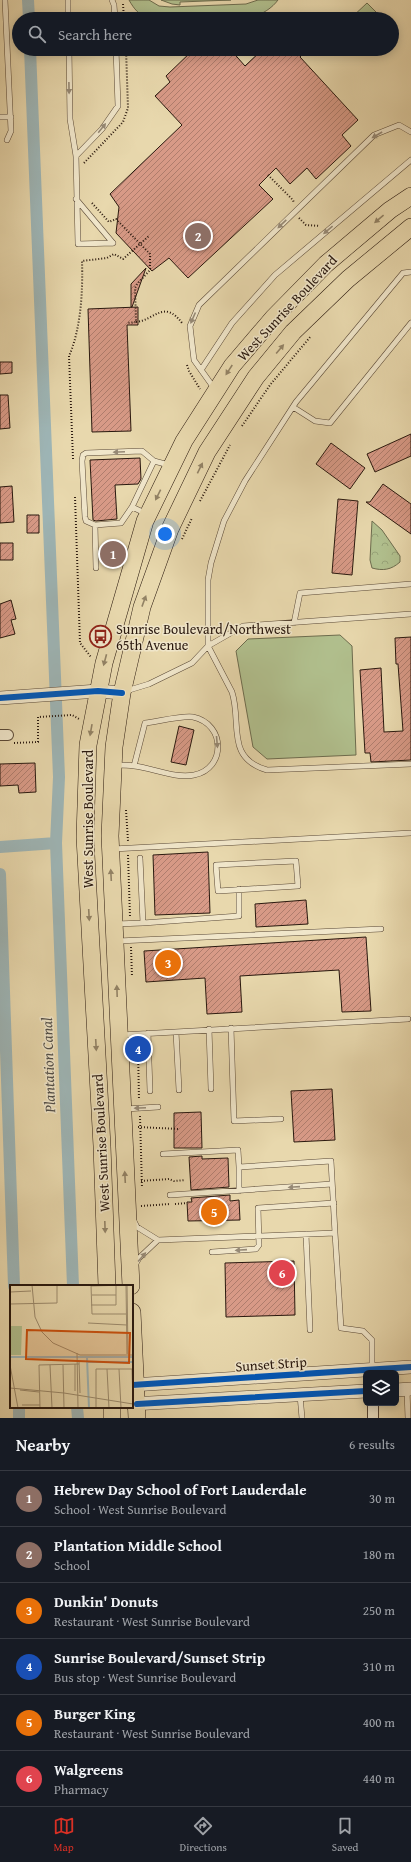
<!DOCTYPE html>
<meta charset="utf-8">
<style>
:root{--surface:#171b24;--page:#242831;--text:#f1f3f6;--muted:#9ea1a6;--line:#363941;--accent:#d93025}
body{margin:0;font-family:"Gentium Book Plus",serif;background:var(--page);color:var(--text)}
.controls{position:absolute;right:12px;bottom:12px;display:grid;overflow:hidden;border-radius:6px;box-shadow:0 2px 10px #0003}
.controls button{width:36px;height:36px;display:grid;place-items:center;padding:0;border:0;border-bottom:1px solid var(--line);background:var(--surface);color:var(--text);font:20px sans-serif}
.you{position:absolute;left:165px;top:534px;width:14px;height:14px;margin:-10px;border:3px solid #fff;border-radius:50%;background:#1a73e8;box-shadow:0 0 0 6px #1a73e833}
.badge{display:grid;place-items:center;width:26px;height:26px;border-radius:50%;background:var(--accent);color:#fff;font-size:13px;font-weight:700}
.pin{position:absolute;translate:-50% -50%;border:2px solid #fff;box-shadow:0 1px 4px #0006}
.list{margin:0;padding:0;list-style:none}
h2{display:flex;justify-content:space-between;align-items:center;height:52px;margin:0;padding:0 16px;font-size:17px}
h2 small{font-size:13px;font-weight:400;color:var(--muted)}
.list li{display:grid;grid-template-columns:26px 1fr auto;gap:12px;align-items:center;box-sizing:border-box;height:56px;padding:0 16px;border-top:1px solid var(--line)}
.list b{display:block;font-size:15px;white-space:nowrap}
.list p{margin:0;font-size:13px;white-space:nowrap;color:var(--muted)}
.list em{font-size:13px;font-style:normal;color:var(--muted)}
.icon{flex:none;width:22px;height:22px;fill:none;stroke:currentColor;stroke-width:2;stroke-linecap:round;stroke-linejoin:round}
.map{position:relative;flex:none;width:411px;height:1418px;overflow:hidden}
.search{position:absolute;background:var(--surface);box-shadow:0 2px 10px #0003;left:12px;right:12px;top:12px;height:44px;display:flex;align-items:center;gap:10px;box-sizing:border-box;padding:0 14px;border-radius:22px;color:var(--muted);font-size:15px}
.sheet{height:388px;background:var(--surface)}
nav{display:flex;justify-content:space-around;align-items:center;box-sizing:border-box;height:56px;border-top:1px solid var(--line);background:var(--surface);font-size:11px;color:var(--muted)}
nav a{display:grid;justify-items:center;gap:2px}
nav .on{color:var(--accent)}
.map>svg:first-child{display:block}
.green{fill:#b1c08e;stroke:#6d6c4e}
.forest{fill:url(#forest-crowns);stroke:#6d6c4e}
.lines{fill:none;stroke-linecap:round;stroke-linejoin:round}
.canal{stroke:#9eb6b7;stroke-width:12}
.building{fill:url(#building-hatch);stroke:#29180e}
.service-casing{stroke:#594836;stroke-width:6}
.minor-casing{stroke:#594836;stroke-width:12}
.tertiary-casing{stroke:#594836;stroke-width:14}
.trunk-casing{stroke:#29180e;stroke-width:18}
.path{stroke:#29180e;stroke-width:2;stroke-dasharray:1 2;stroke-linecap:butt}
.service{stroke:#f0e6ca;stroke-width:5}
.minor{stroke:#f0e6ca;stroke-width:10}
.tertiary{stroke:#f0e6ca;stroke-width:13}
.trunk{stroke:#e8d8ad;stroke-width:17}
.cycleway-casing{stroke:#f0e6ca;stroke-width:8}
.cycleway{stroke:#0057b8;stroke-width:6}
.oneway{fill:#968975}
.oneway2{fill:#928265}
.labels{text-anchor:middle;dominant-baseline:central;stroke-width:3;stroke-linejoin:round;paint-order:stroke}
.street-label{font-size:14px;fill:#29180e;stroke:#f0e6ca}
.poi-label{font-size:14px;fill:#29180e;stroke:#f0e6ca;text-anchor:start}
.water-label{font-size:15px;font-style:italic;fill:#524f49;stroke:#f0e6ca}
.inset-river{fill:none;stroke:#9eb6b7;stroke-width:2}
.inset-road{fill:none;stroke:#9c8b6d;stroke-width:1}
.view{fill:#cb4f0c;fill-opacity:0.15;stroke:#cb4f0c;stroke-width:2}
.inset-edge{fill:none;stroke:#29180e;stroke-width:2}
</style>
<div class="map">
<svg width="411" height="1418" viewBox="0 0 411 1418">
<defs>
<pattern id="forest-crowns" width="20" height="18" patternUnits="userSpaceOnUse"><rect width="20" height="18" fill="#b1c08e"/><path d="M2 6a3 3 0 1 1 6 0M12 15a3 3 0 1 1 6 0" fill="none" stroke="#98a479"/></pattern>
<pattern id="building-hatch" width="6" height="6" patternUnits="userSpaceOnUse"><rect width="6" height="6" fill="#d89a87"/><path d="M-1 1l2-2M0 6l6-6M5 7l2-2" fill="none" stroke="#af7d6d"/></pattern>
</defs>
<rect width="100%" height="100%" fill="#e8d8ad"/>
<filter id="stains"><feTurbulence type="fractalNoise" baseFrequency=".005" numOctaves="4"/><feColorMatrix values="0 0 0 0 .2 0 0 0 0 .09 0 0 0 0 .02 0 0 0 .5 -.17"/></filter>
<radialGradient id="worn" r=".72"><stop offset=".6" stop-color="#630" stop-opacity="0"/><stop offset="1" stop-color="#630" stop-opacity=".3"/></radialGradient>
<path class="green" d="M129,0H149L159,6L170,7L246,4L258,0H278C272,8 263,14 252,17C224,23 179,19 149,19C139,15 134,9 129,0Z
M161,0H231L180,2V5L172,4Z
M367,3L383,19H350Z
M340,635L352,646L356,755L267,759L253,747L236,651L248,639Z"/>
<path class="forest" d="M372,521L382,530L400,556V562C391,570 383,571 372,568L370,560Z"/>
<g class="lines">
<path class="canal" d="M28,0L29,19
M30,49L59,777L56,843L73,1286
M0,847L56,843
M0,874L14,1286
M19,1407V1418
M77,1407L78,1418"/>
</g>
<path class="building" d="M194,49H197L201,53L205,49H230L245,66L263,49H307L300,57L358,120L342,135L351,146L316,179L307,168L290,184L276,168L259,185L273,199L188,278L169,258L152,271L116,233L119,207L110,194L182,125L155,96L170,82L166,76Z
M146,268L132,307H131V284Z
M138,307V325H127L131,431L92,432L88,309Z
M0,362H12V373L0,374Z
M0,395H8L10,428L0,429Z
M411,434V456L375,472L367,454Z
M331,443L365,468L350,489L316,464Z
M140,458L141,479L138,484L115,485L117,519L96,521L93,520L90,460Z
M383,484L411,504V534L366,502H370Z
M12,486L14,522L0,523V487Z
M338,499L358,501L352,575L332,573Z
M27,515H39V533H27Z
M0,543H13V560H0Z
M11,600L16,619L11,620L15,634L0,638V604Z
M411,637V760L371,762L370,753H365L360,670L381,668L384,732L403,731L398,664H396L395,638Z
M179,726L194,730L186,765L171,762Z
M35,763L36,792L19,793L18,785L0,786V764Z
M208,852L210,913L155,915L153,855Z
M306,900L308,924L256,927L255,904Z
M366,937L371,1011L342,1012L339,970L240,976L242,1012L207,1014L205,978L146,982L144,951Z
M332,1089L335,1140L294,1142L291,1091Z
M201,1112L202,1148H174V1113Z
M202,1156V1159L228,1158L229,1187L191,1190L189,1157Z
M230,1195V1201L239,1200L240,1220L188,1221L187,1202H192L191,1198Z
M294,1261L295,1315L226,1317L225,1263Z"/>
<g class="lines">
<defs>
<path id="service" d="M5,0L11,131L7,140
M68,0V19
M112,0L114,5L115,19
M69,49L70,119L76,156L78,244L113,243
M0,117H11
M76,156L102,129L118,106L116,49
M76,199L113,243
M411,272L403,273L296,402L245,481L224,521L211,563L208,580V646L232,692C242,723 225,758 267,770L411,764
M201,370L232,323L275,275L411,160
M214,388L194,360L190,326L199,305L374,135L399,125L411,132
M293,407L315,421L330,423L411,323
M147,514L132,507L154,461L169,465
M95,525L86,521L85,517L82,461L83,455L86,453L142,451L154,461
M96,568L95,525L121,523L132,507
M294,623L300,593L411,584
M126,691L149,684L192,663L208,646L243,626L411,614
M116,765C122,765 128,765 134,766C153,768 175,779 194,775C226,769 226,724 193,717C183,715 156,722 145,723L134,766
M113,849L411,833
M296,861L298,886L218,891L216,865Z
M143,923L239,916V889
M116,924L143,923L140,858
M118,941L381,929
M231,1028L234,1121L281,1119
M209,1029L211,1089
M176,1032L179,1090
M148,1033L150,1091
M121,1035L408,1019
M125,1109L158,1107
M163,1154L238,1150L239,1167
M239,1191V1167L331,1161L335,1233
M170,1195L332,1184
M134,1221L137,1227L158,1240
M306,1234L310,1330
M212,1252L256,1249L259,1245L258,1208L334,1203
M135,1265L139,1258L158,1240L335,1233L341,1328L363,1331L372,1340V1368
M407,1390L408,1418
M300,1395L302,1418"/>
<path id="minor" d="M0,735H8
M373,1403V1418"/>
<path id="tertiary" d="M0,698L98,691L122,693
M132,1385L411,1367
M396,1390L411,1389
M132,1404L366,1391"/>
<path id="trunk" d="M107,1286L102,1146L85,837L88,745L104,663L145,521L184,441L232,366L273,318L326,264L390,210L411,196
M131,1286L110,836L114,747L122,693L142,607L170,529L207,452L256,377L293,332L348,279L411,227
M132,1312L137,1418
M112,1407V1418"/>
</defs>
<use href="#service" class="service-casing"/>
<use href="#minor" class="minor-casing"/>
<use href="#tertiary" class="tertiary-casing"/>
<use href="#trunk" class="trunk-casing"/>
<path class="path" d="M123,4L124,19
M84,163L123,122L128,108L126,49
M268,175L293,200L294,203
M92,203L109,222L116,219L150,254V270L138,283L135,288L136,322L127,323
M299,218L306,225L320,226
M136,322C155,320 164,299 182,323
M187,365L189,371L200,389
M242,426L270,385L311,336
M73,459L69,356C81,329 83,290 82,261L107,258L114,254L123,259L149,236
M75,497L80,643L91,657
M200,501L230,445
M182,539L192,518
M14,743L38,742V717L72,715L79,719
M126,810L128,841
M128,855L130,917
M131,947L132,977
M138,1049L139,1100
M140,1116L142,1188
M138,1127L179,1129
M141,1181L169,1179L174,1181L185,1180
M175,1204L187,1203
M141,1206L170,1204"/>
<use href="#service" class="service"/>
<use href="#minor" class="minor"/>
<use href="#tertiary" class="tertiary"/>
<use href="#trunk" class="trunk"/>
<defs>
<path id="cycleway" d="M0,698L98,691L122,693
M132,1385L411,1367
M137,1404L366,1391"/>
</defs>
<use href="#cycleway" class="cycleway-casing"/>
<use href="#cycleway" class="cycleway"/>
</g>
<defs><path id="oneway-solid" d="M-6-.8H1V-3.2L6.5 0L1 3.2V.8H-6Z"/></defs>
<g class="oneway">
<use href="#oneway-solid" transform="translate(69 88) rotate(89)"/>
<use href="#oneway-solid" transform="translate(102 128) rotate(-51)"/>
<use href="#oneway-solid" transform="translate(377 135) rotate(150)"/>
<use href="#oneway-solid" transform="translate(282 224) rotate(136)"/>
<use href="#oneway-solid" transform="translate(328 230) rotate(140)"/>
<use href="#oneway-solid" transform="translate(193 318) rotate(114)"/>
<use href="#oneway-solid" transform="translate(119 452) rotate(178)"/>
<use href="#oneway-solid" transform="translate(217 742) rotate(85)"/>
<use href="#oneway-solid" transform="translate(140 1108) rotate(177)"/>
<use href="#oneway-solid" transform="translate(294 1187) rotate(176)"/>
<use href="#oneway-solid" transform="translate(241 1250) rotate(176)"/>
<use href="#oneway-solid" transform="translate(142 1257) rotate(-49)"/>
</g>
<g class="oneway2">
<use href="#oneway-solid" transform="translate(379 219) rotate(140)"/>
<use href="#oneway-solid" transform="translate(280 349) rotate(-50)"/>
<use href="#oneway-solid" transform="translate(229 370) rotate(123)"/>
<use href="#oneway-solid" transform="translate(200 468) rotate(-64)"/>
<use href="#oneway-solid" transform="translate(158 495) rotate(116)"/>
<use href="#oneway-solid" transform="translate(144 601) rotate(-70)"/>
<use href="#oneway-solid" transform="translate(105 660) rotate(105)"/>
<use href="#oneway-solid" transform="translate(91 730) rotate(100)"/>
<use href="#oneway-solid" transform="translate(111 875) rotate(-93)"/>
<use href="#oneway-solid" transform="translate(89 915) rotate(87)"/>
<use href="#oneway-solid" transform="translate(117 991) rotate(-92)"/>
<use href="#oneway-solid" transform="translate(96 1045) rotate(87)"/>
<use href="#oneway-solid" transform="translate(125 1177) rotate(-93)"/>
<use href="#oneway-solid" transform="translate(105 1227) rotate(88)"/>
</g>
<defs>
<symbol id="bus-ring" viewBox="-11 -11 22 22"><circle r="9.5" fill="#f0e6ca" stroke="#8f2418" stroke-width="1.5"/><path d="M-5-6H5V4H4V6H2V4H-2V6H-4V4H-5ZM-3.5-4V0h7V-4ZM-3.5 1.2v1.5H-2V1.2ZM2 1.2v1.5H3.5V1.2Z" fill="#8f2418"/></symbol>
</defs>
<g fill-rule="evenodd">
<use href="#bus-ring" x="88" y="624" width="25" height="25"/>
</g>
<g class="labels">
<g class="street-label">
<text transform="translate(287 308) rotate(-47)">West Sunrise Boulevard</text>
<text transform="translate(88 819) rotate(-90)">West Sunrise Boulevard</text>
<text transform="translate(101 1143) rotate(-93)">West Sunrise Boulevard</text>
<text transform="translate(271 1364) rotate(-4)">Sunset Strip</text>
</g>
<g class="poi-label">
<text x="116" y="629">Sunrise Boulevard/Northwest<tspan x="116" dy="16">65th Avenue</tspan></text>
</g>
<g class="water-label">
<text transform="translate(48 1065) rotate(-92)">Plantation Canal</text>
</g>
</g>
<g transform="translate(10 1285)">
<rect width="123" height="123" fill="#e8d8ad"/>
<path d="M0,41H12L11,70H0Z" fill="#b1c08e"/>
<path class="inset-river" d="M0,72H123M77,73L79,123M78,77H123"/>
<path class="inset-road" d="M22,0L25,32L32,47L43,58L70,70H123M81,0L82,29H116M116,0L117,69M117,0L118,69M81,1L116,0M0,7L21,6M82,10H106M0,19L47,18V0M81,20H106V0M78,38L117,40M67,68L68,123M69,76L70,108M65,79V106M0,80L8,123M40,80L42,123M53,80L54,123M97,84L99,123M109,84L111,123M122,84L123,123M0,103L54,108L123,119M10,105L29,107M12,120H30M30,123L29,80L69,79M86,123V84H123"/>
<path class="view" d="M17,45L120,48L119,78L16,74Z"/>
<rect width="123" height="123" class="inset-edge"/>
</g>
<rect width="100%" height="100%" filter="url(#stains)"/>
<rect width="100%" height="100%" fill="url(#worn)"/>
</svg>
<div class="controls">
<button><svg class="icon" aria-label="layers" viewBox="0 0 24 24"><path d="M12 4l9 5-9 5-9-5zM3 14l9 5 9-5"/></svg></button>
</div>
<div class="you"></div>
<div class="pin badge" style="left:113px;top:554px;background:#8d6e63">1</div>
<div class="pin badge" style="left:198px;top:236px;background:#8d6e63">2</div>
<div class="pin badge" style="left:168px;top:963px;background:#e8710a">3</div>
<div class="pin badge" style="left:138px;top:1049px;background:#1a4fb4">4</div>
<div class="pin badge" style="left:214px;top:1212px;background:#e8710a">5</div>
<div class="pin badge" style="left:282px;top:1273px;background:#e0444e">6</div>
<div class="search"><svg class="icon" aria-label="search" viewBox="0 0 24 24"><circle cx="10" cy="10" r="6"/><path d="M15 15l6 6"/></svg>Search here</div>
</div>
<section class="sheet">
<h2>Nearby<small>6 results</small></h2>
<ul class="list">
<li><span class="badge" style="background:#8d6e63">1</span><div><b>Hebrew Day School of Fort Lauderdale</b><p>School · West Sunrise Boulevard</p></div><em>30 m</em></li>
<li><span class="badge" style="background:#8d6e63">2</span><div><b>Plantation Middle School</b><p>School</p></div><em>180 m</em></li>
<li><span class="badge" style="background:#e8710a">3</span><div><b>Dunkin' Donuts</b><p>Restaurant · West Sunrise Boulevard</p></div><em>250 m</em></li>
<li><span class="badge" style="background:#1a4fb4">4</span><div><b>Sunrise Boulevard/Sunset Strip</b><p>Bus stop · West Sunrise Boulevard</p></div><em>310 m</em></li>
<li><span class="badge" style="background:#e8710a">5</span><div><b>Burger King</b><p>Restaurant · West Sunrise Boulevard</p></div><em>400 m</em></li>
<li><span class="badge" style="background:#e0444e">6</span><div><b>Walgreens</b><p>Pharmacy</p></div><em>440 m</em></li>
</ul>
</section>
<nav>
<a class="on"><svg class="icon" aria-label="map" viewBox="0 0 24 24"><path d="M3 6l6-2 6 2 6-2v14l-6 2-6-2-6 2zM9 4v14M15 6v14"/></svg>Map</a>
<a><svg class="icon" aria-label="directions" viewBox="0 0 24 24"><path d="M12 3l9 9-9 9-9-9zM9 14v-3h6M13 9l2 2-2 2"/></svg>Directions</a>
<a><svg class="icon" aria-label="saved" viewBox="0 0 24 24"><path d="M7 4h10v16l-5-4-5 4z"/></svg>Saved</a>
</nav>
